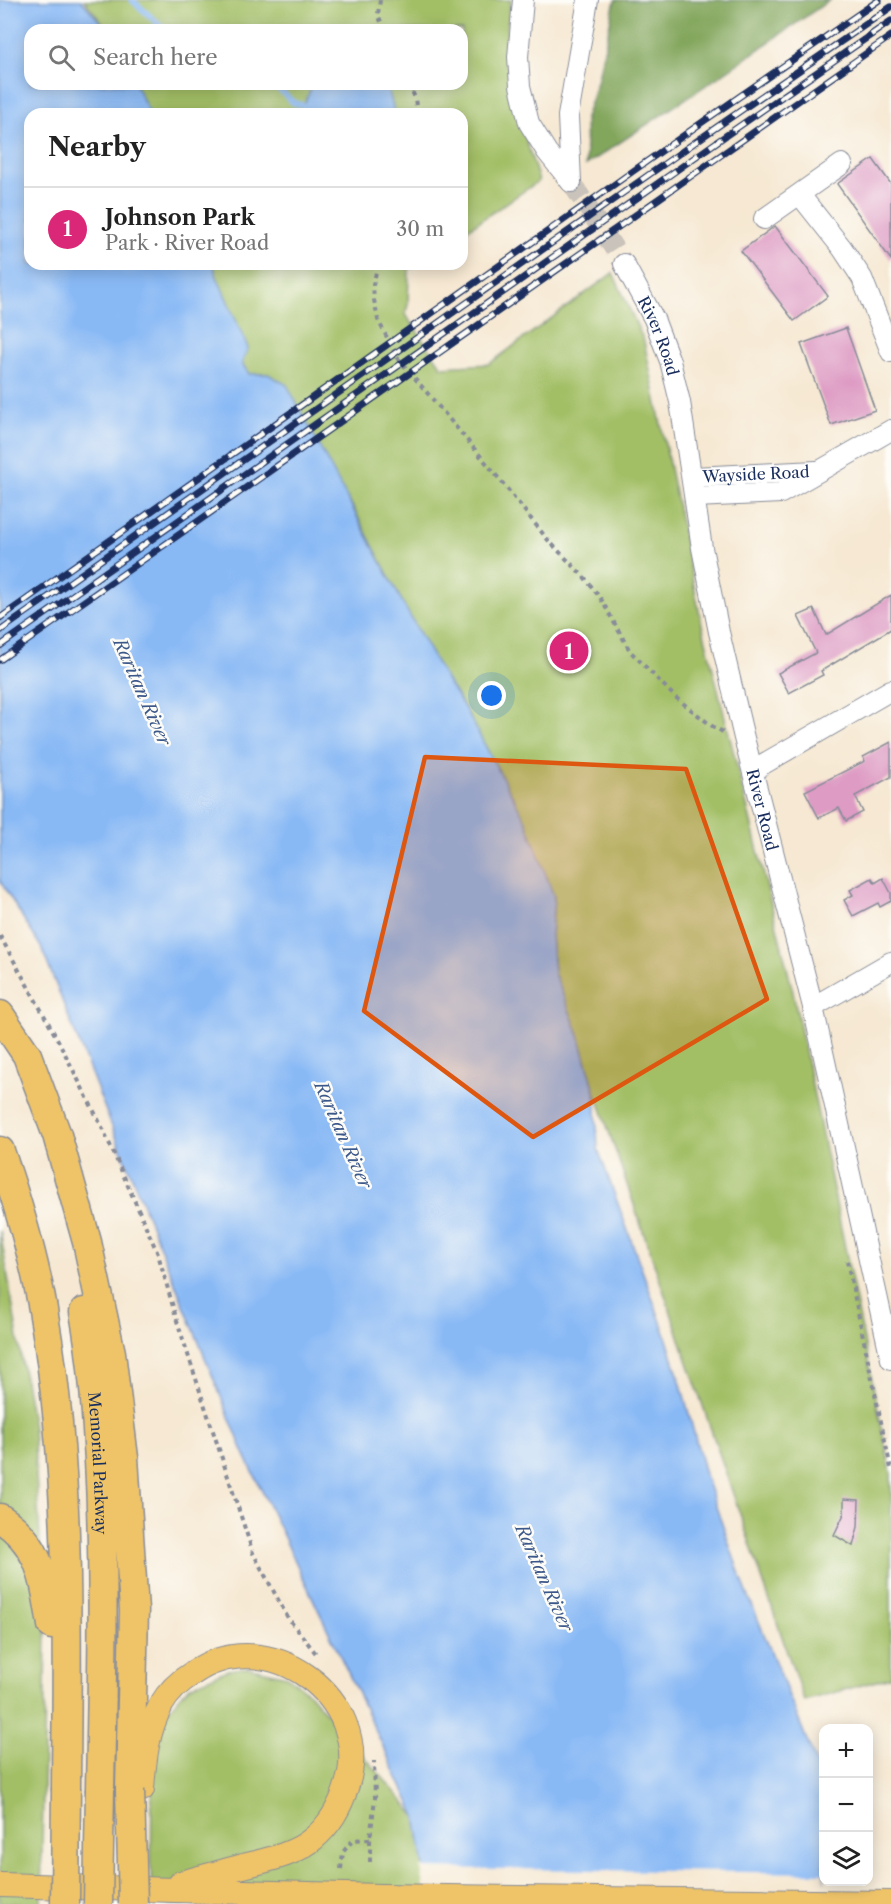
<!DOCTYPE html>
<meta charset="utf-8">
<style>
:root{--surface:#fff;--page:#f2f2f2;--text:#222;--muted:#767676;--line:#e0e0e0;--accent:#db2777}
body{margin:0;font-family:"Libre Caslon Text",serif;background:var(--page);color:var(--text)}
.controls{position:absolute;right:18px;bottom:18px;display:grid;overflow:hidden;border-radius:12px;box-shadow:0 3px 15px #0003}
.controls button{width:54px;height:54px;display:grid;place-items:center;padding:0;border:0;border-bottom:2px solid var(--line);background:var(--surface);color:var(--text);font:30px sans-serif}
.you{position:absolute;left:492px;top:696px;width:21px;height:21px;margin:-15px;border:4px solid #fff;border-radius:50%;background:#1a73e8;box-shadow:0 0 0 9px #1a73e833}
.badge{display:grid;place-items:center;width:39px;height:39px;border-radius:50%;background:var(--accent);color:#fff;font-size:20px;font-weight:700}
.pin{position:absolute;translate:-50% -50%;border:3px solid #fff;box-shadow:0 2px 6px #0006}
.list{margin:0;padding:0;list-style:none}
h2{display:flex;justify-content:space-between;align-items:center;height:78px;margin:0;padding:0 24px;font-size:26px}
h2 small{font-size:20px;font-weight:400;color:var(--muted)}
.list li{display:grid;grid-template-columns:39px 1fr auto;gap:18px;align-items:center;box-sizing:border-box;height:84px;padding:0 24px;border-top:2px solid var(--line)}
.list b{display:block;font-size:22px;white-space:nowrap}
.list p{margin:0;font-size:20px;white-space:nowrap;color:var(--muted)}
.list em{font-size:20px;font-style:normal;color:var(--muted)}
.icon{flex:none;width:33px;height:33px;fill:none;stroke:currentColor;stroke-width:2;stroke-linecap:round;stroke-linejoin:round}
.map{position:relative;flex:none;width:891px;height:1904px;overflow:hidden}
.search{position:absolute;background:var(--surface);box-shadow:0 3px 15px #0003;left:24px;top:24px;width:444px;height:66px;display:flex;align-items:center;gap:15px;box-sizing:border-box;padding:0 21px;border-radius:18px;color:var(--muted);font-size:22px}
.panel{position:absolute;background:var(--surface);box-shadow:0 3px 15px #0003;left:24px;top:108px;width:444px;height:162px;border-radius:18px}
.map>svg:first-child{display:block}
.green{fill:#a3bf66;stroke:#5f7762;stroke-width:1.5}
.forest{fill:#82a65b;stroke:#4e6a5c;stroke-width:1.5}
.water{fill:#89b9f5;stroke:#5274aa;stroke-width:1.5}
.pier{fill:#f6e8d2}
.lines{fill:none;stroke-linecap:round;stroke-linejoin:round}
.stream{stroke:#89b9f5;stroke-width:6}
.building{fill:#de9bc4}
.minor-tunnel{stroke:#cac3bb;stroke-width:20;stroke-dasharray:20 10;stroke-linecap:butt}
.minor-casing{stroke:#888c98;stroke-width:22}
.major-casing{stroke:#888c98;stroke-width:26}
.highway-casing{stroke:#888c98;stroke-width:31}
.path{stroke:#888c98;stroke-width:4;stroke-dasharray:4.5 4.5;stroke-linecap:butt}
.minor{stroke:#fff;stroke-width:20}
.major{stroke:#efc469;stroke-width:24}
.highway{stroke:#efc469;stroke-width:28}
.rail-casing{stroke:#1b2f5e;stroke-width:7}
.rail{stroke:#fdfcf7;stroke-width:4.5;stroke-dasharray:14;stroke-linecap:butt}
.highway-bridge-casing{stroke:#888c98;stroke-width:31;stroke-linecap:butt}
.highway-bridge{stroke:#efc469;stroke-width:28}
.marked{fill:#de5710;fill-opacity:0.2;stroke:#de5710;stroke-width:4.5;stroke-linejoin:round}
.labels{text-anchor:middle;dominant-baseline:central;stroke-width:5;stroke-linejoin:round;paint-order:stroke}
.street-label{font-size:16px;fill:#1b2f5e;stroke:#fdfcf7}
.water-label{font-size:18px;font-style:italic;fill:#3c588b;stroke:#fdfcf7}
</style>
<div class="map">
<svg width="891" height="1904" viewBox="0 0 891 1904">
<rect width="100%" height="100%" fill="#fdfcf7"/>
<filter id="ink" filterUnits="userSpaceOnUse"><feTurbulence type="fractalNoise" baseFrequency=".0167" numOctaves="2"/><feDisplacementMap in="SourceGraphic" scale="12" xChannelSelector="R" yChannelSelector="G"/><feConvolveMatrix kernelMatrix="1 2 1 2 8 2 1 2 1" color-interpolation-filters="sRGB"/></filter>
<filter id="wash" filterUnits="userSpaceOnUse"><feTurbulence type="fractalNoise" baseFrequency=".008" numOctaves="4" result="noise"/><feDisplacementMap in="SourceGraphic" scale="24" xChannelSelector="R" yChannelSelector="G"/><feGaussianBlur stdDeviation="1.35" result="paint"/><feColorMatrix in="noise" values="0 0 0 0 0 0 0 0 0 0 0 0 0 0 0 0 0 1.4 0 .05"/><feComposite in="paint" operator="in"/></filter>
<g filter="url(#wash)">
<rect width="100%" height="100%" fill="#f6e8d2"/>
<path class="green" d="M84,0H511L507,32L509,85L539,181L462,233V114H150L135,84H462V30H108Z
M214,264H416L409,269L408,305L405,314L442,367L489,364L613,273L644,341L702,625L793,992L891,1473V1677L804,1701L595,1091L578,1032L554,973L551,935L554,897L526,821L464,707L445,678L406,609L353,507L268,374H249L242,363L215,272Z
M0,1230L33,1428L46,1633L41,1904H0Z
M248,1667L287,1676L310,1694L416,1816L430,1904H151L152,1758L165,1714L188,1687L227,1670Z"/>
<path class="forest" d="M615,0H830L717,78L586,165L585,118L597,82Z"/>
<path class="water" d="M0,0H81L107,30H30V84H135L150,114H30V264H214L215,272L248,348L242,364L249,374H268L287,385L406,609L445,678L464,707L526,821L554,897L551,935L554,973L578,1032L595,1091L598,1149L665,1333L681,1384L706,1478L740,1575L823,1780L824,1882L430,1904L416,1816L243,1451L145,1210L41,947L0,881Z
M313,84H380L389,92L395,114H305V102Z"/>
<path class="pier" d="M421,1868L823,1873L824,1882H867L871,1904H427Z"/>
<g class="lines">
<path class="stream" d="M132,0L161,26
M151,30L161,26L169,30
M273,84L294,103L305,106"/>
</g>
<g id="blocks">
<path class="building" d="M873,159L891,184V260L837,184Z
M775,226L828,296L794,321L741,251Z
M846,328L875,410L831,425L801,344Z
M891,595V629L821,671L823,675L789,693L778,673L816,653L798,616L814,609L826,635Z
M891,742V777L855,796L863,812L846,821L839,808L819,818L805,791L865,761L863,757Z
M872,878L875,883L883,878L891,893V901L880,907L878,903L853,916L844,900L853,895L850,890Z
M844,1499L859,1500L858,1527L853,1546L834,1535L844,1514Z"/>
</g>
</g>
<g filter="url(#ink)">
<use href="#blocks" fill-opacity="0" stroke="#888c98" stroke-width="1.5"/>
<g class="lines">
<path class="minor-tunnel" d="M571,182L624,264"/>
<defs>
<g id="minor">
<path d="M523,0L518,57L520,86L529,123L547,152L571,182"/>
<path d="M571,182L568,116L588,0"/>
<path d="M800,195L842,248L862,278L891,352"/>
<path d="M764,219L842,164"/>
<path id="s1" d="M624,264L654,319L670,361L680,402L702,548L719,632L744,738L813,1007L891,1359"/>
<path id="s2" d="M692,477L816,471"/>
<path d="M695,497L781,493L891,430"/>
<path d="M753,770L891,690"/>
<path d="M813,1007L891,962"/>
</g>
<path id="major" d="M142,1789C144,1760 147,1731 161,1705C169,1691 180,1681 193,1673C267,1621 374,1698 347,1785C341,1805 331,1824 314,1838C295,1855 267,1860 243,1866C222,1872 202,1877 181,1883
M0,1885L380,1896L891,1903"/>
<g id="highway">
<path d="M0,1015L27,1055L57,1135L87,1242L111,1353L124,1458L134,1610L130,1790"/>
<path d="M0,1151C19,1206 36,1263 45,1322C71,1475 67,1633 66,1788"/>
<path id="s3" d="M84,1312C93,1361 96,1411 99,1461C105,1571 102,1679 100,1789"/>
<path d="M0,1518C42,1545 44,1580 52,1625"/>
</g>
</defs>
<use href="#minor" class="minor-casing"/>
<use href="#major" class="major-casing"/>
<use href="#highway" class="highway-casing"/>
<path class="path" d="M380,0L378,14L384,30
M409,84L415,98L417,114
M378,264L373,285L374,300L378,320L397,357L488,465L548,540L585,578L601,599L630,651L675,697L712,726L723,732
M0,936L59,1042L103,1129L158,1254L177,1321L253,1553L288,1618L318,1656
M847,1261L891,1469
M370,1862V1839L375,1798L374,1761
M341,1869L343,1852L353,1840L370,1839"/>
<use href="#minor" class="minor"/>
<use href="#major" class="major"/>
<use href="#highway" class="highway"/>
<defs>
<path id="rail" d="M0,618L704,121L879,0
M0,631L711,131L891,7
M0,646L718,141L891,21
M0,660L891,36"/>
</defs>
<use href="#rail" class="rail-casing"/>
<use href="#rail" class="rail"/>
<defs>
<path id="highway-bridge" d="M130,1790L133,1904
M65,1904L66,1788
M98,1904L100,1789"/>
</defs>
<use href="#highway-bridge" class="highway-bridge-casing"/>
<use href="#highway-bridge" class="highway-bridge"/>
</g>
</g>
<path class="marked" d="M425,757L686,769L767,999L533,1137L364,1011Z"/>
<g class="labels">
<g class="street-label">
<text stroke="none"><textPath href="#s1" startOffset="80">River Road</textPath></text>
<text stroke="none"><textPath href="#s2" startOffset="64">Wayside Road</textPath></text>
<text stroke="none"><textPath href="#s1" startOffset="566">River Road</textPath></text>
<text stroke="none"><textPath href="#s3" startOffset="152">Memorial Parkway</textPath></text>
</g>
<g class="water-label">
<text transform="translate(142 692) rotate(66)">Raritan River</text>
<text transform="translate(343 1135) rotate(66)">Raritan River</text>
<text transform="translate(544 1578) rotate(66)">Raritan River</text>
</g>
</g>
</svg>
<div class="controls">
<button>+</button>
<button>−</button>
<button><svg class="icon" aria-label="layers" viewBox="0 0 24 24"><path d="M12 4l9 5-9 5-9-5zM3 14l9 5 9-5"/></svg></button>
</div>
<div class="you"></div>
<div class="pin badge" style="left:569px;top:651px">1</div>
<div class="search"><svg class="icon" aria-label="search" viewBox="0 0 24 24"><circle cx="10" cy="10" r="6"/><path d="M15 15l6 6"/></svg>Search here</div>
<section class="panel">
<h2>Nearby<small></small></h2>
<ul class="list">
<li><span class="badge">1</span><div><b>Johnson Park</b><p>Park · River Road</p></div><em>30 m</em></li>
</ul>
</section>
</div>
